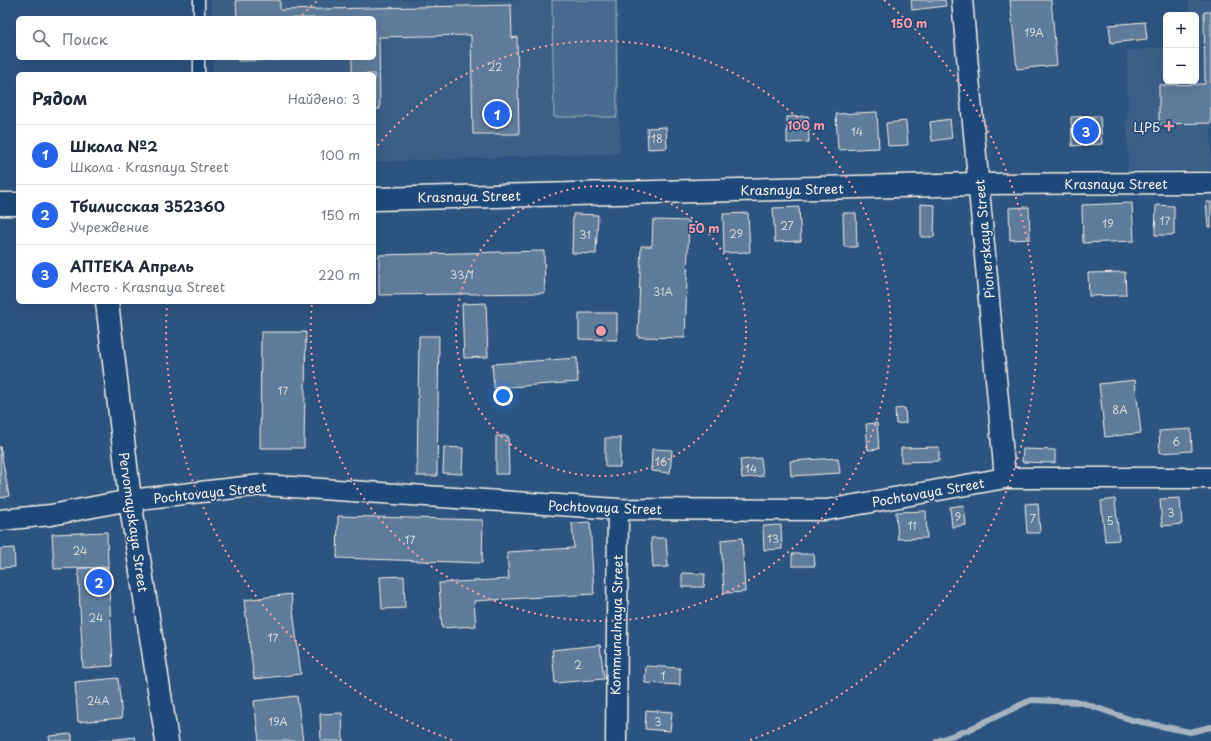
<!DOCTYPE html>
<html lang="ru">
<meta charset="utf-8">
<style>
:root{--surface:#fff;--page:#f2f2f3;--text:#1f2937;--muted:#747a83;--line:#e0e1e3;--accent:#2563eb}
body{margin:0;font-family:"Playpen Sans",sans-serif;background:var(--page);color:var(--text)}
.controls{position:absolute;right:12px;top:12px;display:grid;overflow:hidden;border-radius:6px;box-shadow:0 4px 16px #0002}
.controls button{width:36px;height:36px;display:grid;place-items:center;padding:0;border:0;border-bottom:1px solid var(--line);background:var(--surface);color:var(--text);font:20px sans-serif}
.you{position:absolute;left:503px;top:396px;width:14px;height:14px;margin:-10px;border:3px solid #fff;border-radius:50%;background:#1a73e8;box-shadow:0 0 0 6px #1a73e833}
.badge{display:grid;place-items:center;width:26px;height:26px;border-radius:50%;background:var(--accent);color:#fff;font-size:13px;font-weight:700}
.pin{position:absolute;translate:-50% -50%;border:2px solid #fff;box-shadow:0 1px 4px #0006}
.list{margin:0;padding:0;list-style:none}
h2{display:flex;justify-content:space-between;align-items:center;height:52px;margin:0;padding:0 16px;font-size:17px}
h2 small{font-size:13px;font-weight:400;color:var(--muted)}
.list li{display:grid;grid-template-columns:26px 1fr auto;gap:12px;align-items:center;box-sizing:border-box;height:60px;padding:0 16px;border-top:1px solid var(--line)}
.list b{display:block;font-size:15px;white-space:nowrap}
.list p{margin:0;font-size:13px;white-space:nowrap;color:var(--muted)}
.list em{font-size:13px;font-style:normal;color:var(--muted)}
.icon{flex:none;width:22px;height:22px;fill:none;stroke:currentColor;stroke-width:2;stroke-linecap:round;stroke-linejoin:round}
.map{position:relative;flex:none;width:1211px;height:741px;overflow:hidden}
.search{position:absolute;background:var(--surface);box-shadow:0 4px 16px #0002;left:16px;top:16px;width:360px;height:44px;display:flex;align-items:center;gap:10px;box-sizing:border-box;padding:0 14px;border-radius:6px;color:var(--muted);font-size:15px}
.panel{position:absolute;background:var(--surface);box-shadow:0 4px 16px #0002;left:16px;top:72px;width:360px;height:232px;border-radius:6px}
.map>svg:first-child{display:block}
.built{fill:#3b6088}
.green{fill:#496b90;stroke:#9eaebc}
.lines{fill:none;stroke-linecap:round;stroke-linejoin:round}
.stream{stroke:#a7b4c0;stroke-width:6}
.building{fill:#5e7b9a;stroke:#f4f1e8}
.service-casing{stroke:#f4f1e8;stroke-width:13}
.minor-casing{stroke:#f4f1e8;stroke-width:23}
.tertiary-casing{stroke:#f4f1e8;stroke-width:25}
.service{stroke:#1f4a7a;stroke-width:10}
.minor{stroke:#1f4a7a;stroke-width:20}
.tertiary{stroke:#1f4a7a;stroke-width:22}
.ring{fill:none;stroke:#ff9aa2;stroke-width:2;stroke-dasharray:2 4}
.poi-dot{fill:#ff9aa2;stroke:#1f4a7a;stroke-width:1.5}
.labels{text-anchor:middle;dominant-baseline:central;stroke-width:3;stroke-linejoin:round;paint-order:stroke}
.number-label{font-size:11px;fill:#ced4d4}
.poi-label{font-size:13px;fill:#f4f1e8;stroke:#1f4a7a;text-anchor:end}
.street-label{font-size:13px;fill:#f4f1e8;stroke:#1f4a7a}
.centre{fill:#ff9aa2;stroke:#1f4a7a;stroke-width:2}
.ring-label{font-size:12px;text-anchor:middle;font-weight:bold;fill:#ff9aa2;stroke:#1f4a7a;stroke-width:3;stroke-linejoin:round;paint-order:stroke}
</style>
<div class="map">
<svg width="1211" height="741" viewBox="0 0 1211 741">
<rect width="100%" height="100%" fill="#2c5481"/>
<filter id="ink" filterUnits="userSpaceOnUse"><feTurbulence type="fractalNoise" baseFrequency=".025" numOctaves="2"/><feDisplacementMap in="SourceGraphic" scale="8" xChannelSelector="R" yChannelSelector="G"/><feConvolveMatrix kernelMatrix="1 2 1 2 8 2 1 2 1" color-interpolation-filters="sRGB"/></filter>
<g filter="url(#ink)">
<path class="built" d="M211,0H618L620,153L374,162V74H213V58H374V18H212Z
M1189,0H1211V170H1128L1127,51L1166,47V81H1196V15H1189Z"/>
<path class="green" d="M552,0H616L617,117H554Z"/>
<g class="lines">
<path class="stream" d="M937,741L968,730L1031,700L1080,702L1132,720L1190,732L1211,727"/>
</g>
<path class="building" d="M236,0H280V10L511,5L512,38L517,37L519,134H473L471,35L379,37L380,109H374V74H352V58H374V18H237Z
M911,0H945L946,6L912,10Z
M1010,0H1051L1057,65L1017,69Z
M1204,12H1211V123L1159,124V85L1205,84Z
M1145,22L1147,39L1111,43L1109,25Z
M238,58H282V60L238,61Z
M877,112L879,148L838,150L836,114Z
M808,116L809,142L787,143V117Z
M1100,116L1102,144L1072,146L1071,117Z
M950,119L952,138L932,141L930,122Z
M906,121L908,145L888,146L886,123Z
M666,127L667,148L648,149L647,128Z
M1206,202H1211V227H1208Z
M1132,203L1134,241L1083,243L1082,205Z
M921,204L935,205L934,237H921Z
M1156,205L1174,206V235H1155Z
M799,207L801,241L775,242L773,208Z
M1029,207L1030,239L1010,240L1009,208Z
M748,213L750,252L724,253L723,214Z
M843,213H856L857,247H844Z
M573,214L598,215L596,254L572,253Z
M653,220L689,221L685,338L638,337L641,246H652Z
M544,251L545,293L379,295V255Z
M1125,272L1126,295L1089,296L1088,273Z
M486,303L488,357L464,358L462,304Z
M579,313H617V340L579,339Z
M261,332H306L304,448H260Z
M419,336H439L437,476H417Z
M577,358L578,382L494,388L492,364Z
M1135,380L1141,433L1105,437L1099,384Z
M905,408L906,423L896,424L895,409Z
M877,423L879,449L868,450L866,424Z
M1191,429L1192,451L1160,453L1159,431Z
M496,436H508L509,474H496Z
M605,438H621L620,467H605Z
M0,446L9,496L0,498Z
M444,447L463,448L462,474L443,473Z
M939,447V461L901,462V448Z
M652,449L672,450L670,473L651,471Z
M1023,449L1055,450V463L1022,462Z
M761,458L763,476L742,478L740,460Z
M838,458L840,473L791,476L790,461Z
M1180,498L1182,524L1162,526L1160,499Z
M1115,499L1119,540L1105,541L1101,501Z
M1038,503L1040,533H1027L1025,504Z
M964,505L966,525L952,527L950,507Z
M926,511L927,538L898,539L896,512Z
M338,516L483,520L482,563L337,558Z
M590,522L594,594L474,601L476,626L442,628L439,583L509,579L507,552L574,548L572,523Z
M781,525L782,549L764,550L763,526Z
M107,532L108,567L54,569L52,534Z
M651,538H666L668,567L653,568Z
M742,538L745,592L724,593L721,540Z
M14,548L15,567L0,568V549Z
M792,554H814L815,566H792Z
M108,567L113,666L83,668L78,568Z
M682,573L705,574L704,587H682Z
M404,576L405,608L382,609L380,577Z
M291,594L301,674L254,679L244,600Z
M600,645L604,679L555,683L552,650Z
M646,666L680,668V685L645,683Z
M118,678L122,718L78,722L75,682Z
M297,696L303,741H259L254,701Z
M646,710L672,712L670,731L645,729Z
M342,713L343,741H321L320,714Z
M72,734V741H50L49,736Z
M135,737L136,741H99Z"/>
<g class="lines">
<defs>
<path id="service" d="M199,0V18
M199,58V74"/>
<path id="minor" d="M962,0L1005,478
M979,184L1211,183
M0,520L51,515L130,500L262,485L618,509L827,510L1005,478H1211
M616,741L618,509"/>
<path id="tertiary" d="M374,199L979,184
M0,204H18
M107,302L130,500L167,741"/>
</defs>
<use href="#service" class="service-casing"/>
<use href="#minor" class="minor-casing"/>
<use href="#tertiary" class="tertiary-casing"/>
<use href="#service" class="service"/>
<use href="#minor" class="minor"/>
<use href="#tertiary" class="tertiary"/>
</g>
</g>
<g class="ring">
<circle cx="601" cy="331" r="145"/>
<path d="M374 150A290 290 0 1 1 312 303"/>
<path d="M452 740A435 435 0 0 1 167 304M302 15A435 435 0 0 1 318 0M884 0A435 435 0 0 1 750 740"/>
</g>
<path class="poi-dot" d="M1167 120h4v4h4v4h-4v4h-4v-4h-4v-4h4z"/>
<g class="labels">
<g class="number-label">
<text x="1034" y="32">19А</text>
<text x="495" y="66">22</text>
<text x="857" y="131">14</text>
<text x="657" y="138">18</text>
<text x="1165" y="220">17</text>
<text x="1108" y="223">19</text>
<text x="787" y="225">27</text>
<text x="736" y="233">29</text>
<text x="585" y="234">31</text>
<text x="462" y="274">33/1</text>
<text x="663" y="291">31А</text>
<text x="283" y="390">17</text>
<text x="1120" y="409">8А</text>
<text x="1176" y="441">6</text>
<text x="661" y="461">16</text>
<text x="751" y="468">14</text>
<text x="1171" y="512">3</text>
<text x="958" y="516">9</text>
<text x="1033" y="518">7</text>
<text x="1110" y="520">5</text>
<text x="912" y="525">11</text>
<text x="773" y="538">13</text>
<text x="410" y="539">17</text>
<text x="80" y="550">24</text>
<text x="96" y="617">24</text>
<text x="273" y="637">17</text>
<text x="578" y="664">2</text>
<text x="663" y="675">1</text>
<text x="98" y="700">24А</text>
<text x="278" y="721">19А</text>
<text x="658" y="721">3</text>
</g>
<g class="poi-label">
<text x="1160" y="126">ЦРБ</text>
</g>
<g class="street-label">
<text x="1116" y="183">Krasnaya Street</text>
<text transform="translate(792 189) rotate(-1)">Krasnaya Street</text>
<text transform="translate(469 196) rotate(-1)">Krasnaya Street</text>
<text transform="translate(984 239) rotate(-95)">Pionerskaya Street</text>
<text transform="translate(210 492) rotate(-6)">Pochtovaya Street</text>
<text transform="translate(928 492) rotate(-10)">Pochtovaya Street</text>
<text transform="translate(605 507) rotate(2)">Pochtovaya Street</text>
<text transform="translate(134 522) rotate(82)">Pervomayskaya Street</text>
<text transform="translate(616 625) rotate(-89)">Kommunalnaya Street</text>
</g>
</g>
<circle cx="601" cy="331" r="6" class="centre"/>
<g class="ring-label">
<text x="909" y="28">150 m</text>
<text x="806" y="130">100 m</text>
<text x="704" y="233">50 m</text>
</g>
</svg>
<div class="controls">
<button>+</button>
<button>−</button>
</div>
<div class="you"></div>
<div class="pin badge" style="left:497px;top:114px">1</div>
<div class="pin badge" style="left:99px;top:582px">2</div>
<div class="pin badge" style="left:1086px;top:131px">3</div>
<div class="search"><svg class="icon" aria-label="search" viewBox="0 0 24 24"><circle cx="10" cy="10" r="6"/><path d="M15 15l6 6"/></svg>Поиск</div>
<section class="panel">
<h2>Рядом<small>Найдено: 3</small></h2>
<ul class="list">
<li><span class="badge">1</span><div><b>Школа №2</b><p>Школа · Krasnaya Street</p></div><em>100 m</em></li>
<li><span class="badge">2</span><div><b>Тбилисская 352360</b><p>Учреждение</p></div><em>150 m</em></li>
<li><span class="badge">3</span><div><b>АПТЕКА Апрель</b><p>Место · Krasnaya Street</p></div><em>220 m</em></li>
</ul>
</section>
</div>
